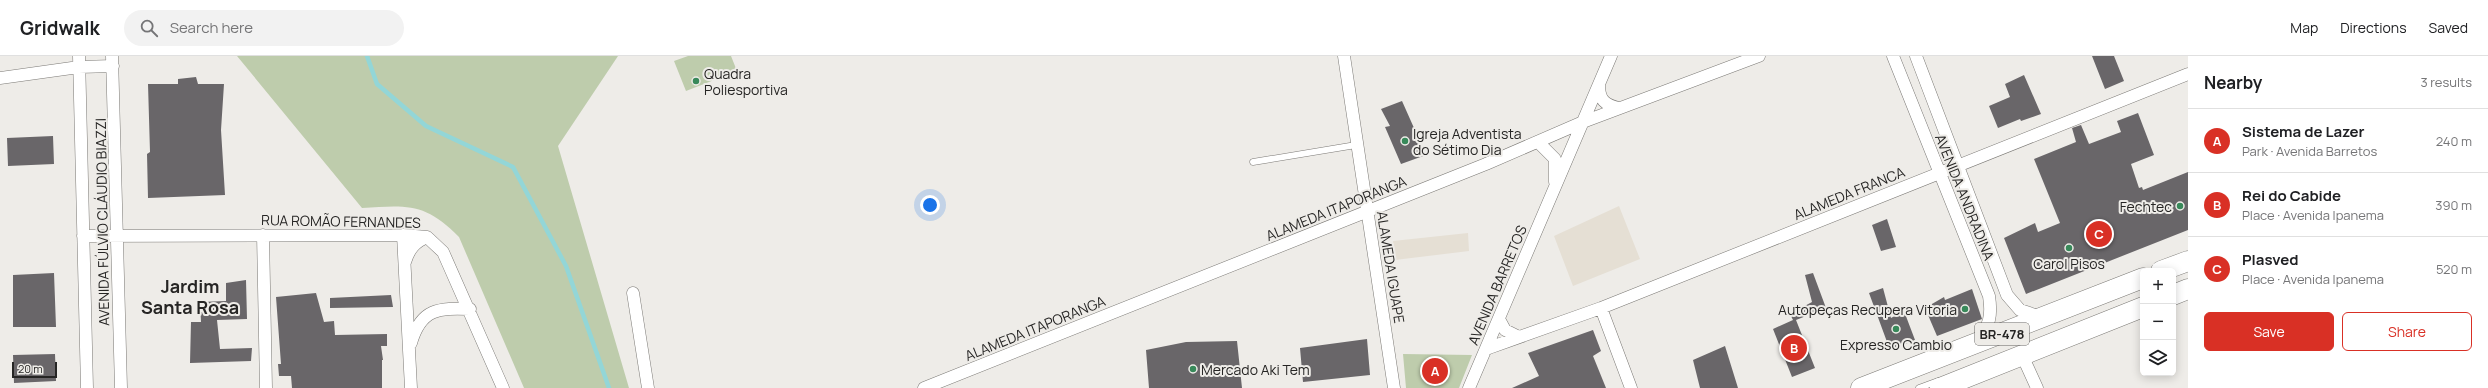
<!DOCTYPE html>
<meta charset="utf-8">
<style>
:root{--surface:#fff;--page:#f2f2f2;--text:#202124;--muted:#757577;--line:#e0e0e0;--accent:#d93025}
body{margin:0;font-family:Manrope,sans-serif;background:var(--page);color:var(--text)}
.controls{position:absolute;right:12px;bottom:12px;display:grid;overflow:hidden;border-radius:6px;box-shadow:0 2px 10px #0003}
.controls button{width:36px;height:36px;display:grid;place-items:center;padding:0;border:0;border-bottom:1px solid var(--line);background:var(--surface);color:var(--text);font:20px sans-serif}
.scale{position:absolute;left:12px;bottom:10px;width:45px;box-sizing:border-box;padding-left:4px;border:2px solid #262524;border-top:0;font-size:11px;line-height:14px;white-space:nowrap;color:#262524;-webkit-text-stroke:3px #eeece8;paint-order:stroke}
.you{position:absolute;left:930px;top:149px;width:14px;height:14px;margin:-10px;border:3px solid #fff;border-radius:50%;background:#1a73e8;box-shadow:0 0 0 6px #1a73e833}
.badge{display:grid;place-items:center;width:26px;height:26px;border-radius:50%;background:var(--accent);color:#fff;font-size:13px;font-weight:700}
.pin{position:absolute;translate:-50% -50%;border:2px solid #fff;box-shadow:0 1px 4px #0006}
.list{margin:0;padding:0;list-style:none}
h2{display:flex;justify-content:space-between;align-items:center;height:52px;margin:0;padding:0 16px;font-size:17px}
h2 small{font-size:13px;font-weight:400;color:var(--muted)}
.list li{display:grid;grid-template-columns:26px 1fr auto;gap:12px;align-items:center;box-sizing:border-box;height:64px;padding:0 16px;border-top:1px solid var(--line)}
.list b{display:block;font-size:15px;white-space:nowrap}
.list p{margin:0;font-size:13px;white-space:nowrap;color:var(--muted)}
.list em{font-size:13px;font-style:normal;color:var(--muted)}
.actions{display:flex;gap:8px;padding:12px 16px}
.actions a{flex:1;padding:9px 0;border:1px solid var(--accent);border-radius:6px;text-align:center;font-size:14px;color:var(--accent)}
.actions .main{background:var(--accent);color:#fff}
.icon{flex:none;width:22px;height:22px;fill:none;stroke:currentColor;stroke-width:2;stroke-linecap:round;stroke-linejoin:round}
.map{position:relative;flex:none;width:2188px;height:332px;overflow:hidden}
header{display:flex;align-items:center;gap:24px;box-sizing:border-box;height:56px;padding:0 20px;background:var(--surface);border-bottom:1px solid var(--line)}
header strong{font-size:19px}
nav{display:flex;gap:22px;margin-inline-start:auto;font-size:14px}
.search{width:280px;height:36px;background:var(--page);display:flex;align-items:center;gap:10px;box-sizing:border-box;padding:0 14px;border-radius:22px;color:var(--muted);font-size:15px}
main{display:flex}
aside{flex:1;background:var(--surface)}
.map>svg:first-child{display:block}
.built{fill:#e5dfd4}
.green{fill:#beccac}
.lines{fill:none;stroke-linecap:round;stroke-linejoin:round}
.stream{stroke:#93d6d7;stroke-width:4.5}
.building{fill:#696669}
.service-casing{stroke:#7b7975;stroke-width:7}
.minor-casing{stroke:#7b7975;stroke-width:13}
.primary-casing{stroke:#7b7975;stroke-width:21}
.service{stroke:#fff;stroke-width:6}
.minor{stroke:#fff;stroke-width:12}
.primary{stroke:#fff;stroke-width:20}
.poi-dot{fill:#38895a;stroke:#eeece8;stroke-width:1.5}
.labels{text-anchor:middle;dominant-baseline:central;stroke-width:4;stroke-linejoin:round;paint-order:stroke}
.shield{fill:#eeece8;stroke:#62615f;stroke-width:1}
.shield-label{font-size:13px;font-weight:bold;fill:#262524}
.poi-label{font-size:14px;fill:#262524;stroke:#eeece8;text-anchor:start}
.street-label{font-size:14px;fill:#262524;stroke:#eeece8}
.district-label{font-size:18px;font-weight:bold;fill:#262524;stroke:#eeece8}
</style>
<header>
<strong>Gridwalk</strong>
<div class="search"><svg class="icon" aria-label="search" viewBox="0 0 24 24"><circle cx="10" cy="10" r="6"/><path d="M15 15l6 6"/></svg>Search here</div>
<nav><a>Map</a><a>Directions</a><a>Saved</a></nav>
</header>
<main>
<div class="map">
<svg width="2188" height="332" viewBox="0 0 2188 332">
<rect width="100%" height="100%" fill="#eeece8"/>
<path class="built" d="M1619,150L1640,203L1573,230L1554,180Z
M1468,177L1469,195L1395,204L1393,185Z"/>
<path class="green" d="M237,0H618L558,90L629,332H524L459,181C426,147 408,149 362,152Z
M688,0H731L737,15L686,35L674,5Z
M1403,298L1472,299L1459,332H1406Z"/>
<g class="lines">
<path class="stream" d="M367,0L377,28L426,70L513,111L566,210L609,332"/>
</g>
<path class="building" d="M2092,0H2114L2124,25L2105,33Z
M2024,19L2041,58L2021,65L2020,63L1998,72L1989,50L2010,41L2005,28Z
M196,21L198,28H224L221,74L225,139L148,142L147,98L150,96L148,28H178V23Z
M1402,45L1426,99L1401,108L1385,71L1390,70L1381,53Z
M2138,57L2154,99L2131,108L2139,132L2142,131L2143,134L2188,116V174L2026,238L2004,182L2035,167L2038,176L2060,167L2034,103L2076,86L2072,72L2081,69L2089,88L2121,76L2117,65Z
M53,80L54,108L8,110L7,82Z
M1887,163L1896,191L1881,195L1872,169Z
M54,217L56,271H13V219Z
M1813,217L1826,252L1796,264L1815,312L1792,321L1773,273L1793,264L1790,258L1812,246L1805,219Z
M246,224L247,263L217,264L220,293L252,292L251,305L190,307L191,266H201L200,246L226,245V227Z
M1883,232L1891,262L1904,255L1915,284L1890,294L1869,237Z
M1972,233L1982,263L1937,280L1925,252L1944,241L1945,244Z
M316,237L324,266L334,265L335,279L387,278V290H381L383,304H382V332H292L291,320H279L278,308H281L276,241Z
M391,239L393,251L330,252V242Z
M1593,274L1601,295L1593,300L1606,332H1512L1539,320L1528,297Z
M1367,283L1370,319L1303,326L1300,292Z
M1237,285L1242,332H1149L1146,294L1186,286Z
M1725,290L1738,332H1700L1693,304Z
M55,298L56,325L14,327L13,299Z"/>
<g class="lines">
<defs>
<path id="service" d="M1253,106L1356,89
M1919,332L1938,325"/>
<path id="minor" d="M79,0L87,332
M112,0L121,332
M1344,0L1394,332
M1893,0L1989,240C1992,259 1990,271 1976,285
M1916,0L2007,239L2020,254L2041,261
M0,22L79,11L113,10
M1599,29C1599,44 1605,49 1619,52
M1538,86L1555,103V126
M263,179L266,332
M403,179L411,332
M83,180L403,179L427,181L443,196L503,332
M405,206C409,193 415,186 427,181
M633,237L648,332
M1601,252L1631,332
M1499,263L1505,274L1519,281
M411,287C421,252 439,252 470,253
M1486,293L1601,252L2188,18
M2022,299L2037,332
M924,332L1486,108L1583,66L1759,0
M1469,332L1611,0"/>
<path id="primary" d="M2161,215L2188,205
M2173,239L2188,233
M1861,332L2143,222
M1940,332L2143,251"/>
</defs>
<use href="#service" class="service-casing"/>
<use href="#minor" class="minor-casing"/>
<use href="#primary" class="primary-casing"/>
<use href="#service" class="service"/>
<use href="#minor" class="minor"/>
<use href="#primary" class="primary"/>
</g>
<g class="poi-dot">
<circle cx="696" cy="25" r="4"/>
<circle cx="1405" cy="85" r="4"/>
<circle cx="2180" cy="150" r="4"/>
<circle cx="2069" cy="192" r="4"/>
<circle cx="1965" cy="253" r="4"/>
<circle cx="1896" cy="273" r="4"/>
<circle cx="1193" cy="313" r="4"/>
</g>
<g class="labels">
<rect class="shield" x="1975" y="267" width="54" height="22" rx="3"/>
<g class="shield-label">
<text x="2002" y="278">BR-478</text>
</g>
<g class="poi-label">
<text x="704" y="17">Quadra<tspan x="704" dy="16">Poliesportiva</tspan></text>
<text x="1413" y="77">Igreja Adventista<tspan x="1413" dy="16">do Sétimo Dia</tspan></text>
<text x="2172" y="150" text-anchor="end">Fechtec</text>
<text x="2069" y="207" text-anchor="middle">Carol Pisos</text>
<text x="1957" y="253" text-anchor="end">Autopeças Recupera Vitoria</text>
<text x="1896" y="288" text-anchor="middle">Expresso Cambio</text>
<text x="1201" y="313">Mercado Aki Tem</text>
</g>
<g class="street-label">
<text transform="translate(1849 137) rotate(-22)">ALAMEDA FRANCA</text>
<text transform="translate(1965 141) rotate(68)">AVENIDA ANDRADINA</text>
<text transform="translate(1336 152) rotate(-22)">ALAMEDA ITAPORANGA</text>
<text transform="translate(341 165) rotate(1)">RUA ROMÃO FERNANDES</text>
<text transform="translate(102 166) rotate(-91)">AVENIDA FÚLVIO CLÁUDIO BIAZZI</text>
<text transform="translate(1391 211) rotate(81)">ALAMEDA IGUAPE</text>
<text transform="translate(1497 229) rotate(-67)">AVENIDA BARRETOS</text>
<text transform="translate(1035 272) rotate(-22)">ALAMEDA ITAPORANGA</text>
</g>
<g class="district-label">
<text x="190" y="230">Jardim<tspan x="190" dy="21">Santa Rosa</tspan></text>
</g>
</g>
</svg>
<div class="controls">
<button>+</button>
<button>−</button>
<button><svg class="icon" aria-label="layers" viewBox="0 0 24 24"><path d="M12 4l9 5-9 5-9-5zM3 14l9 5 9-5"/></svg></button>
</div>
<div class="scale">20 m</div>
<div class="you"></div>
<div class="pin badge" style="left:1435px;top:315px">A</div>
<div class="pin badge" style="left:1794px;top:292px">B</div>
<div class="pin badge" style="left:2099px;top:178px">C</div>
</div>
<aside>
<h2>Nearby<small>3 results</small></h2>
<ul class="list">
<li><span class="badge">A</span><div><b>Sistema de Lazer</b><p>Park · Avenida Barretos</p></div><em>240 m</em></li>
<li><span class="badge">B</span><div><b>Rei do Cabide</b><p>Place · Avenida Ipanema</p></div><em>390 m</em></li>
<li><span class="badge">C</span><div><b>Plasved</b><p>Place · Avenida Ipanema</p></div><em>520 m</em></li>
</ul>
<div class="actions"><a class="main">Save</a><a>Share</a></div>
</aside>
</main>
